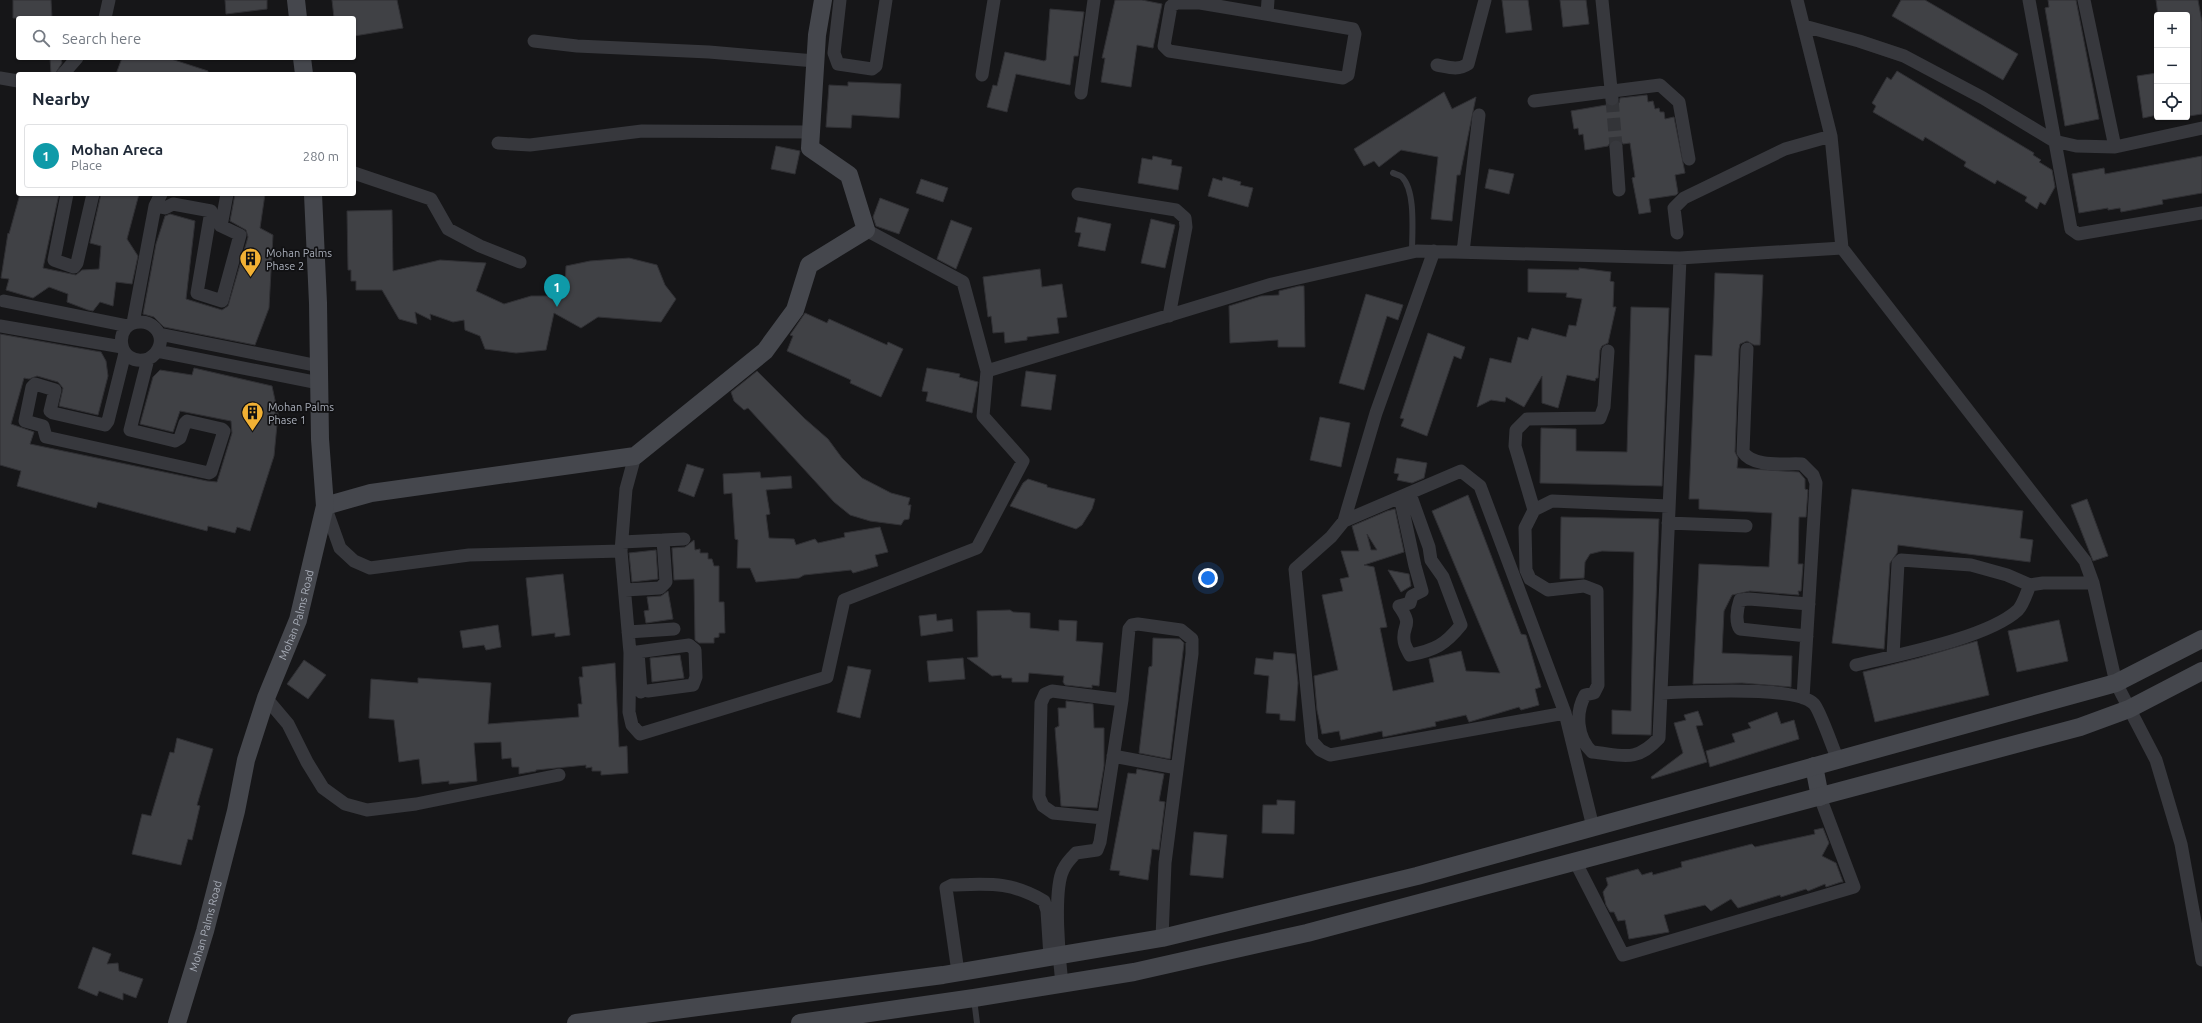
<!DOCTYPE html>
<meta charset="utf-8">
<style>
:root{--surface:#fff;--page:#f2f2f3;--text:#1f2937;--muted:#747a83;--line:#e0e1e3;--accent:#ea580c}
body{margin:0;font-family:Ubuntu,sans-serif;background:var(--page);color:var(--text)}
.controls{position:absolute;right:12px;top:12px;display:grid;overflow:hidden;border-radius:4px;box-shadow:0 1px 3px #0004}
.controls button{width:36px;height:36px;display:grid;place-items:center;padding:0;border:0;border-bottom:1px solid var(--line);background:var(--surface);color:var(--text);font:20px sans-serif}
.you{position:absolute;left:1208px;top:578px;width:14px;height:14px;margin:-10px;border:3px solid #fff;border-radius:50%;background:#1a73e8;box-shadow:0 0 0 6px #1a73e833}
.badge{display:grid;place-items:center;width:26px;height:26px;border-radius:50%;background:var(--accent);color:#fff;font-size:13px;font-weight:700}
.pin{position:absolute;translate:-50% -33px;filter:drop-shadow(0 1px 2px #0008)}
.pin::after{content:'';position:absolute;top:21px;width:14px;height:12px;background:inherit;clip-path:polygon(0 0,100% 0,50% 100%)}
.list{margin:0;padding:0;list-style:none}
h2{display:flex;justify-content:space-between;align-items:center;height:52px;margin:0;padding:0 16px;font-size:17px}
h2 small{font-size:13px;font-weight:400;color:var(--muted)}
.list li{display:grid;grid-template-columns:26px 1fr auto;gap:12px;align-items:center;box-sizing:border-box;height:64px;margin:0 8px 8px;padding:0 8px;border:1px solid var(--line);border-radius:4px}
.list b{display:block;font-size:15px;white-space:nowrap}
.list p{margin:0;font-size:13px;white-space:nowrap;color:var(--muted)}
.list em{font-size:13px;font-style:normal;color:var(--muted)}
.icon{flex:none;width:22px;height:22px;fill:none;stroke:currentColor;stroke-width:2;stroke-linecap:round;stroke-linejoin:round}
.map{position:relative;flex:none;width:2202px;height:1023px;overflow:hidden}
.search{position:absolute;background:var(--surface);box-shadow:0 1px 3px #0004;left:16px;top:16px;width:340px;height:44px;display:flex;align-items:center;gap:10px;box-sizing:border-box;padding:0 14px;border-radius:4px;color:var(--muted);font-size:15px}
.panel{position:absolute;background:var(--surface);box-shadow:0 1px 3px #0004;left:16px;top:72px;width:340px;height:124px;border-radius:4px}
.map>svg:first-child{display:block}
.building{fill:#404145;stroke:#303034;fill-rule:evenodd}
.lines{fill:none;stroke-linecap:round;stroke-linejoin:round}
.street-tunnel{stroke:#333438;stroke-width:13;stroke-dasharray:13 6;stroke-linecap:butt}
.lane{stroke:#37383d;stroke-width:6}
.street{stroke:#37383d;stroke-width:13}
.secondary{stroke:#45474d;stroke-width:18}
.labels{text-anchor:middle;dominant-baseline:central;stroke-width:3.5;stroke-linejoin:round;paint-order:stroke}
.poi-label{font-size:11px;fill:#a8adb8;stroke:#111113;text-anchor:start}
.street-label{font-size:11px;fill:#a8adb8;stroke:#111113}
</style>
<div class="map">
<svg width="2202" height="1023" viewBox="0 0 2202 1023">
<rect width="100%" height="100%" fill="#161618"/>
<path class="building" d="M13,0H51L52,18H13Z
M225,0H267V9L226,14Z
M332,0H397L403,28L354,36V18H334Z
M1115,0H1142L1162,4L1153,48L1137,45L1131,87L1101,82L1105,58H1102Z
M1502,0H1528L1532,30L1506,33Z
M1560,0H1586L1589,24L1563,27Z
M1901,0H1925L2018,54L2003,80L1892,16Z
M2048,0H2076L2099,119L2065,126L2045,8L2049,7Z
M2156,0H2198L2202,22V114L2189,116L2187,105V15H2158Z
M1050,9L1084,12L1078,56H1074L1070,85L1016,74L1007,112L987,107L993,85L997,86L1005,52L1044,61L1046,60Z
M50,58H61L62,63L55,74H51Z
M122,58H168L208,71V74H116Z
M1897,71L2034,153L2033,155L2041,160L2039,162L2052,170L2055,187L2045,205L2040,202L2037,209L2025,201L2027,197L1997,180L1995,184L1964,166L1966,162L1925,137L1923,141L1873,112L1876,106L1872,103L1887,77L1891,80Z
M2157,73V115L2143,118L2137,76Z
M848,82L901,84L899,118L852,115L851,128L826,127L829,85L848,86Z
M1444,92L1452,109L1476,97L1460,175H1457L1452,221L1431,219L1438,157L1401,150L1379,167L1374,161L1364,166L1354,149Z
M1647,95L1648,102L1653,101L1655,109L1659,108L1660,112H1664L1665,119L1674,117L1685,173L1675,175L1678,193L1676,195L1649,199L1651,212L1639,214L1632,178L1635,177L1630,143L1623,144L1620,140L1615,139L1611,141L1608,146L1585,150L1583,134L1579,135L1578,128L1574,129L1571,111L1606,105L1613,107L1619,103L1620,98Z
M776,146L800,151L795,174L771,169Z
M1153,156L1172,160L1171,165L1182,167L1178,190L1138,183L1142,158L1152,160Z
M2202,156V193L2162,200L2163,204L2121,212L2120,208L2108,210V208L2079,213L2072,174L2104,168L2105,174Z
M1489,169L1514,174L1509,194L1485,188Z
M1223,177L1241,182L1240,185L1253,188L1248,207L1208,196L1213,178L1222,181Z
M921,179L948,188L943,202L916,193Z
M20,194H59L43,268L76,275L82,270L99,269L101,246L90,243L101,194H139L127,239L138,256L132,284L116,282L113,306L100,302L93,311L88,310L67,302L68,294L49,287L33,298L6,290L9,279L1,278L8,233L9,234Z
M235,194H265L260,228L273,235L269,308L255,345L164,327L154,317L143,314L156,244L165,216L170,214L195,221L186,299L222,310L228,306L248,237L246,230L230,221Z
M880,198L909,209L899,234L876,226L873,217Z
M392,210L393,271L440,260L486,263L476,291L504,304L531,296H549L565,289L566,266L590,261L629,258L657,265L665,285L676,299L661,322L598,317L581,328L554,313L546,350L516,353L485,349L480,336L465,330L464,320L453,322L430,314L431,320L415,312L417,324L399,319L382,290H356V281H351V270H348L347,211Z
M1078,217L1111,224L1105,251L1078,246L1081,233L1075,232Z
M1151,219L1175,225L1165,268L1141,263Z
M951,220L972,228L956,269L937,259Z
M1579,268L1611,272L1610,281L1614,282L1613,307H1616L1608,343L1602,346L1600,350L1598,378H1596L1595,381L1567,375L1558,408L1542,403V376L1524,407L1506,397L1505,402L1491,400L1477,407L1490,358L1511,363L1518,337L1528,340L1532,328L1566,337L1569,325L1576,326L1582,299L1566,297L1567,293L1528,292V269L1579,270Z
M1040,269L1042,287L1062,284L1067,317L1057,318L1059,333L1027,337V340L1005,343L1004,332L993,333L991,316L988,317L983,277Z
M1715,273L1763,275L1760,345H1754L1747,341L1740,344L1739,349L1735,452L1738,458L1737,468L1799,472L1805,479V489L1808,490L1806,517H1799L1798,564H1803L1801,591H1798L1799,595L1750,591L1732,595L1724,611L1722,653L1792,656L1791,687L1742,683L1693,684L1699,564L1769,567L1772,513L1699,509V499H1689L1695,355L1712,356Z
M1299,286H1304L1305,347H1278V340L1230,343L1229,306L1261,296L1279,295V291Z
M1366,294L1403,305L1398,320L1387,316L1364,390L1339,383Z
M1631,307L1669,308L1662,486L1540,483L1541,428L1576,429V451L1627,452Z
M805,313L827,323L829,319L887,345L888,342L903,349L881,397L850,383L851,380L787,351L793,336L790,335Z
M1428,333L1465,347L1461,359L1454,356L1427,436L1401,426L1404,419L1400,418Z
M0,334L101,352L106,361L108,376L98,415L59,406L63,388L58,382L37,376L29,379L24,378L11,424L34,432L30,444L207,481L217,482L232,433L231,421L180,411L173,432L140,424L153,377L160,370L192,375L194,368L272,386L278,414L274,456L250,531L237,527L235,533L208,526L207,531L98,502L96,508L17,486L21,471L0,465Z
M927,368L960,374L959,377L978,382L972,413L926,401L928,392L922,391Z
M757,371L804,418L828,439L842,458L862,478L891,493L910,498L908,505H911L909,519L904,520L901,525L870,521L850,515L834,502L748,408L744,410L734,401L731,392Z
M1026,371L1056,375L1051,410L1021,406Z
M1320,417L1350,423L1341,467L1310,460Z
M1397,458L1427,463L1424,478L1412,483L1397,480L1399,474L1394,473Z
M687,464L704,469L694,497L678,491Z
M760,472L761,478L791,476L792,488L766,490L770,514L766,515L769,538L794,539L796,545L815,539L818,543L845,537L844,533L880,527L888,552L875,555L878,566L853,573L851,570L804,575L799,578L756,582L750,568H737L738,540L735,539L732,493L724,494L723,474Z
M1028,479L1047,485V487L1095,499L1092,509L1082,525L1076,529L1010,506L1023,483Z
M1852,489L2023,511L2020,538L2033,540L2030,562L1898,545L1897,553L1890,563L1884,649L1832,643Z
M1468,495L1521,634L1526,635L1541,687L1535,689L1539,705L1521,710L1519,707L1469,722L1466,715L1435,722L1436,726L1383,737L1382,731L1341,740L1339,731L1322,734L1317,710L1314,676L1338,670L1322,595L1343,591L1340,579L1349,577L1341,551H1359L1352,526L1387,511L1395,509L1404,552L1364,565L1374,567L1387,627L1380,628L1393,691L1434,682L1429,659L1461,651L1466,671L1500,673L1432,511ZM1367,534L1377,550H1371Z
M2087,499L2108,556L2093,561L2071,505Z
M1561,517L1659,519L1651,735L1612,734V710L1631,711L1634,552L1602,551L1590,554L1585,562L1584,578L1560,579Z
M694,540L695,550L700,549V553H708V559H712L714,566H719V602H724L725,633H719V637L714,638V643H699L695,640L694,579L674,580L672,548L685,547Z
M656,550L658,579L632,582L629,553Z
M1388,570L1409,574L1411,586L1401,592Z
M563,574L570,635L555,637V633L532,636L526,578Z
M668,591L673,619L646,623L644,611L649,610L647,597L661,596Z
M1010,610L1013,612L1030,613V628L1059,631V620L1077,621L1076,641L1103,643L1099,686L1092,685V688L1065,685L1063,682L1064,676L1029,673L1028,682H1012V678H1002L1001,675L992,676L967,658L978,657L977,611Z
M936,614L937,621L952,619L953,631L921,636L919,616Z
M2059,620L2068,661L2017,672L2008,631Z
M498,625L501,647L486,650L484,645L463,648L460,631Z
M1153,638L1180,639L1184,643L1170,759L1139,753L1149,667L1152,666Z
M1977,641L1989,695L1875,722L1863,672L1919,658Z
M1274,652L1295,654L1298,683L1295,721L1280,720V714L1266,713L1269,676L1254,674L1256,658L1273,660Z
M680,655L684,678L652,682L650,658Z
M963,658L965,679L929,682L927,661Z
M304,660L326,675L308,699L287,684Z
M615,663L619,747L627,746L628,773L601,775V771H592V767L586,768V765L536,770V771L519,774V767H512L511,758L502,759L501,742L474,743L477,781L449,784V781L422,784L419,759L399,762L394,720L369,718L371,679L418,683V678L491,683L488,724L579,717L578,704H582L579,677H583L582,667Z
M848,666L871,670L860,718L837,712Z
M1066,701L1093,704L1094,728H1104V766L1097,808L1061,806L1055,728L1059,726L1058,708H1066Z
M1698,711L1703,725L1696,726L1707,762L1652,779L1651,777L1683,753L1674,723L1686,720L1684,715Z
M1777,712L1781,724L1794,720L1799,739L1710,767L1706,751L1735,742L1732,734L1751,728L1748,723Z
M177,738L213,749L197,805L200,806L192,840L188,839L181,865L132,854L142,814L151,816L170,752L174,753Z
M1137,769L1164,774L1159,801L1165,802L1159,850L1152,849L1148,880L1119,875L1120,871L1110,870L1128,773L1136,774Z
M1277,800L1295,801L1294,834L1262,833L1263,805H1277Z
M1823,828L1829,843L1822,856L1836,863L1843,882H1841L1826,887L1825,884L1808,891L1806,889L1781,897L1780,895L1738,908L1731,899L1711,911L1705,905L1664,915L1669,932L1629,939L1625,920L1618,921L1614,912H1610L1606,905L1603,892L1608,885L1606,878L1638,869L1642,875L1652,872L1653,875L1682,867L1681,862L1752,844L1755,847L1815,834L1814,830Z
M1194,832L1227,835L1223,878L1190,875Z
M93,947L111,954L107,964L118,963L119,971L143,979L136,998L123,993V1000L99,991L97,996L78,988Z"/>
<g class="lines">
<path class="street-tunnel" d="M1612,99L1616,147"/>
<path class="lane" d="M1393,173C1395,174 1400,175 1402,177C1416,191 1412,233 1412,252
M974,999L977,1023"/>
<path class="street" d="M840,0L834,53L838,64L872,69L876,66L886,0
M1602,0L1612,99
M1797,0L1831,136L1842,248L2085,561L2093,583L2116,683L2156,760L2181,844L2202,960
M2029,0L2071,229L2078,234L2202,213
M2084,0L2115,147
M1177,3H1200L1353,29L1355,34L1348,75L1343,78L1169,51L1164,46L1171,6Z
M1267,14L1268,0
M105,18L109,0
M1804,26L1859,41L1904,56L1983,98L2054,141L2076,146L2115,147L2202,128
M534,41L577,46L709,52L815,61
M1437,65C1448,67 1458,71 1468,64L1485,0
M63,74L77,58
M982,75L994,0
M0,78L18,81
M1081,93L1094,0
M1534,101L1660,85L1679,102L1689,159
M498,143L530,145L642,131L811,132
M1616,147L1619,190
M354,173L431,199L448,229L480,246L520,262
M67,194L54,260L74,267L77,263L93,194
M1078,194L1176,210L1185,218L1186,227L1169,316
M155,206L165,208L173,204L211,211L197,293L222,301L240,235L221,226L227,194
M866,230L963,282L987,371L1272,284L1417,251L1680,258L1842,248
M1677,233L1674,208L1684,198L1785,149L1831,136
M1463,252L1479,115
M4,301L128,326
M133,323L155,206L161,194
M0,326L122,347
M159,334L319,366
M1747,349L1743,452C1753,468 1786,463 1802,464L1813,475L1816,483L1803,698
M157,351L319,383
M125,353L108,421L105,425L53,413L50,411L55,390L35,384L32,387L25,421L43,426L46,437L209,473L211,472L224,431L222,429L187,421L185,423L180,438L175,441L130,430L148,359C160,353 165,338 155,328C151,324 146,322 141,322C112,321 116,368 148,359
M635,456L626,489L621,551L630,653L629,712L632,725L640,734L827,677L844,600L977,548L1023,461L983,416L987,371
M1400,497L1415,566L1422,591L1412,596L1410,603L1399,606C1414,627 1402,624 1404,640C1404,645 1408,651 1410,655C1435,650 1445,645 1461,625L1443,577L1431,560L1429,547L1410,494
M325,506L340,548L354,561L370,568L469,555L621,551
M1669,506L1552,501L1534,510L1525,528L1526,570L1530,579L1548,590L1584,586L1597,591L1598,685L1594,693L1585,695C1575,713 1577,738 1592,752C1623,755 1636,763 1659,738L1680,258
M1534,510L1515,446L1516,430L1527,419L1600,418L1604,407L1608,351
M1344,521L1331,537L1295,569L1312,741L1320,750L1330,755L1565,713L1480,486L1461,471L1344,521L1376,413L1434,251
M1668,523L1746,526
M622,542L684,539
M625,590L660,588L666,582L663,540
M628,632L674,629
M1807,636L1740,629C1735,622 1737,609 1740,600L1749,599L1809,604
M638,652L641,692
M630,653L689,645L695,650L696,677L693,685L648,691
M1893,656L1898,563L1901,560L1971,565L2007,575L2030,585
M1856,665C1897,655 1988,638 2018,610C2023,605 2027,592 2030,585L2043,583H2093
M1661,693C1688,692 1797,685 1814,704C1820,710 1833,749 1838,760
M266,698L288,724L307,762L323,788L345,804L367,810L416,804L559,775
M1565,713L1593,827
M1113,756L1177,768
M1103,818L1053,813L1043,806L1039,797L1041,703L1045,694L1052,691L1122,700
M1576,863L1623,955L1854,887L1820,797
M958,972L946,888L952,885C989,884 1010,881 1044,901L1047,911L1050,957
M1062,984C1059,960 1053,890 1063,870C1066,863 1071,858 1076,853L1097,850L1100,842L1122,700L1129,629L1132,625L1138,624L1181,630L1192,639V654L1165,863L1162,938"/>
<g class="secondary">
<path d="M296,0L298,18"/>
<path d="M302,58L304,74"/>
<path d="M325,506L371,493L635,456L765,351L795,310L809,265L866,230L849,175L810,148L817,35L823,0"/>
<path d="M1814,766L1820,797"/>
<path id="s1" d="M177,1023L205,931L236,811L246,760L266,698L298,620L325,506L320,439L318,303L313,194"/>
<path d="M576,1023L943,975L1162,938L1417,876L2116,683L2202,639"/>
<path d="M800,1023L974,998L1134,972L1307,933L2080,727L2129,709L2202,671"/>
</g>
</g>
<defs>
<symbol id="building-pin" viewBox="-11 -11 22 30"><path d="M0 17L-7.5 6A9.5 9.5 0 1 1 7.5 6Z" fill="#f2b134" stroke="#111113"/><path d="M-4-6H4V6H1V3H-1V6H-4ZM-2.5-4.3h1.7v1.8h-1.7ZM.8-4.3h1.7v1.8H.8ZM-2.5-1h1.7V.8h-1.7ZM.8-1h1.7V.8H.8Z" fill="#111"/></symbol>
</defs>
<g fill-rule="evenodd">
<use href="#building-pin" x="238" y="246" width="25" height="34"/>
<use href="#building-pin" x="240" y="400" width="25" height="34"/>
</g>
<g class="labels">
<g class="poi-label">
<text x="266" y="253">Mohan Palms<tspan x="266" dy="13">Phase 2</tspan></text>
<text x="268" y="407">Mohan Palms<tspan x="268" dy="13">Phase 1</tspan></text>
</g>
<g class="street-label">
<text stroke="none"><textPath href="#s1" startOffset="426">Mohan Palms Road</textPath></text>
<text stroke="none"><textPath href="#s1" startOffset="101">Mohan Palms Road</textPath></text>
</g>
</g>
</svg>
<div class="controls">
<button>+</button>
<button>−</button>
<button><svg class="icon" aria-label="locate" viewBox="0 0 24 24"><circle cx="12" cy="12" r="6"/><path d="M12 2v4M12 18v4M2 12h4M18 12h4"/></svg></button>
</div>
<div class="you"></div>
<div class="pin badge" style="left:557px;top:307px;background:#0f9aa8">1</div>
<div class="search"><svg class="icon" aria-label="search" viewBox="0 0 24 24"><circle cx="10" cy="10" r="6"/><path d="M15 15l6 6"/></svg>Search here</div>
<section class="panel">
<h2>Nearby<small></small></h2>
<ul class="list">
<li><span class="badge" style="background:#0f9aa8">1</span><div><b>Mohan Areca</b><p>Place</p></div><em>280 m</em></li>
</ul>
</section>
</div>
